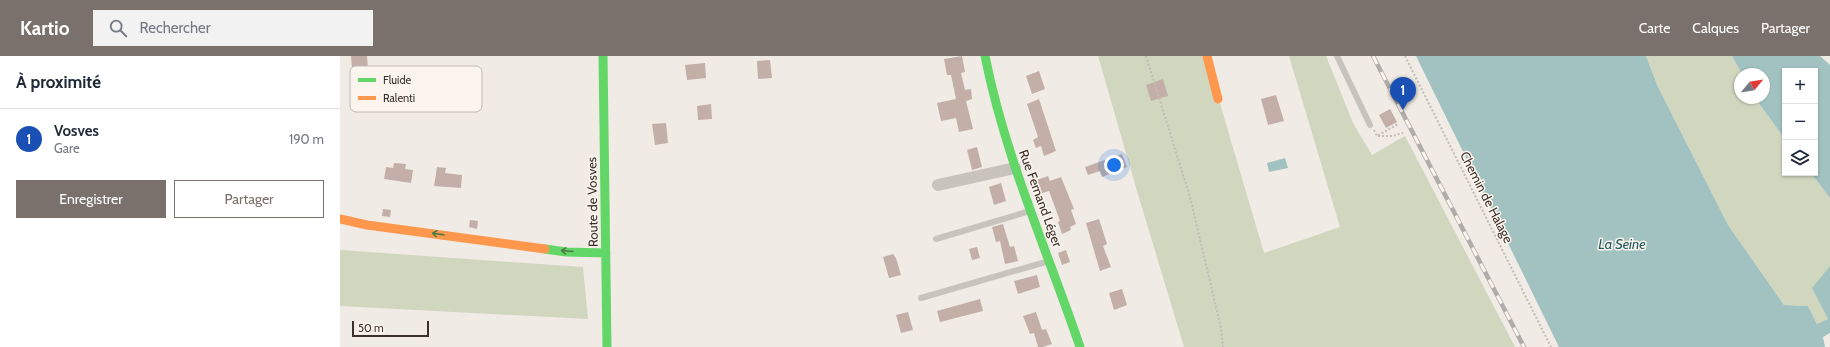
<!DOCTYPE html>
<html lang="fr">
<meta charset="utf-8">
<style>
:root{--surface:#fff;--page:#f2f2f3;--text:#1f2937;--muted:#747a83;--line:#e0e1e3;--accent:#7a716c}
body{margin:0;font-family:Cabin,sans-serif;background:var(--page);color:var(--text)}
.controls{position:absolute;right:12px;top:12px;display:grid;overflow:hidden;border-radius:0px;box-shadow:0 1px 3px #0004}
.controls button{width:36px;height:36px;display:grid;place-items:center;padding:0;border:0;border-bottom:1px solid var(--line);background:var(--surface);color:var(--text);font:20px sans-serif}
.compass{position:absolute;left:1394px;top:12px;width:36px;height:36px;border-radius:50%;background:var(--surface);box-shadow:0 1px 3px #0004;rotate:60deg}
.scale{position:absolute;left:12px;bottom:10px;width:77px;box-sizing:border-box;padding-left:4px;border:2px solid #3b302b;border-top:0;font-size:11px;line-height:14px;white-space:nowrap;color:#3b302b;-webkit-text-stroke:3px #fbf5ee;paint-order:stroke}
.you{position:absolute;left:774px;top:109px;width:14px;height:14px;margin:-10px;border:3px solid #fff;border-radius:50%;background:#1a73e8;box-shadow:0 0 0 6px #1a73e833}
.badge{display:grid;place-items:center;width:26px;height:26px;border-radius:50%;background:var(--accent);color:#fff;font-size:13px;font-weight:700}
.pin{position:absolute;translate:-50% -33px;filter:drop-shadow(0 1px 2px #0008)}
.pin::after{content:'';position:absolute;top:21px;width:14px;height:12px;background:inherit;clip-path:polygon(0 0,100% 0,50% 100%)}
.list{margin:0;padding:0;list-style:none}
h2{display:flex;justify-content:space-between;align-items:center;height:52px;margin:0;padding:0 16px;font-size:17px}
h2 small{font-size:13px;font-weight:400;color:var(--muted)}
.list li{display:grid;grid-template-columns:26px 1fr auto;gap:12px;align-items:center;box-sizing:border-box;height:60px;padding:0 16px;border-top:1px solid var(--line)}
.list b{display:block;font-size:15px;white-space:nowrap}
.list p{margin:0;font-size:13px;white-space:nowrap;color:var(--muted)}
.list em{font-size:13px;font-style:normal;color:var(--muted)}
.actions{display:flex;gap:8px;padding:12px 16px}
.actions a{flex:1;padding:9px 0;border:1px solid var(--accent);border-radius:0px;text-align:center;font-size:14px;color:var(--accent)}
.actions .main{background:var(--accent);color:#fff}
.icon{flex:none;width:22px;height:22px;fill:none;stroke:currentColor;stroke-width:2;stroke-linecap:round;stroke-linejoin:round}
.map{position:relative;flex:none;width:1490px;height:291px;overflow:hidden}
header{display:flex;align-items:center;gap:24px;box-sizing:border-box;height:56px;padding:0 20px;background:var(--accent);color:#fff}
header strong{font-size:19px}
nav{display:flex;gap:22px;margin-inline-start:auto;font-size:14px}
.search{width:280px;height:36px;background:var(--page);display:flex;align-items:center;gap:10px;box-sizing:border-box;padding:0 14px;border-radius:0px;color:var(--muted);font-size:15px}
main{display:flex}
aside{flex:1;background:var(--surface)}
.map>svg:first-child{display:block}
.green{fill:#d1d6bf}
.water{fill:#a1c2c1}
.building{fill:#c3afa7}
.lines{fill:none;stroke-linecap:round;stroke-linejoin:round}
.path{stroke:#c2bbb6;stroke-width:2;stroke-dasharray:2 2;stroke-linecap:butt}
.lane{stroke:#c9c3be;stroke-width:6}
.street{stroke:#c9c3be;stroke-width:12}
.fast{stroke:#63d668;stroke-width:9}
.slow{stroke:#ff974d;stroke-width:9}
.rail-casing{stroke:#b1aca8;stroke-width:4.5}
.rail{stroke:#fbf5ee;stroke-width:3;stroke-dasharray:9;stroke-linecap:butt}
.oneway{stroke:#4d7b46}
.labels{text-anchor:middle;dominant-baseline:central;stroke-width:3;stroke-linejoin:round;paint-order:stroke}
.street-label{font-size:13px;fill:#3b302b;stroke:#fbf5ee}
.water-label{font-size:14px;font-style:italic;fill:#1f5a5e;stroke:#fbf5ee}
.key{fill:#fbf5ee;stroke:#c1bab4;stroke-width:1}
.key-label{font-size:11px;fill:#3b302b}
</style>
<header>
<strong>Kartio</strong>
<div class="search"><svg class="icon" aria-label="search" viewBox="0 0 24 24"><circle cx="10" cy="10" r="6"/><path d="M15 15l6 6"/></svg>Rechercher</div>
<nav><a>Carte</a><a>Calques</a><a>Partager</a></nav>
</header>
<main>
<aside>
<h2>À proximité<small></small></h2>
<ul class="list">
<li><span class="badge" style="background:#1a4fb4">1</span><div><b>Vosves</b><p>Gare</p></div><em>190 m</em></li>
</ul>
<div class="actions"><a class="main">Enregistrer</a><a>Partager</a></div>
</aside>
<div class="map">
<svg width="1490" height="291" viewBox="0 0 1490 291">
<rect width="100%" height="100%" fill="#f0ebe5"/>
<path class="green" d="M758,0H866L924,197L1000,171L949,0H986L1013,67L1032,99L1065,80L1175,291H844L797,135Z
M1306,0H1392L1402,18H1400V42H1415L1445,83V117H1471L1490,142V210L1473,232L1488,263L1477,268L1468,250L1444,249L1388,169L1318,31Z
M0,194L243,211L248,263L0,250Z"/>
<path class="water" d="M1076,0H1306L1318,31L1388,169L1444,249L1468,250L1477,268L1488,263L1472,232L1490,210V277L1483,281L1485,291H1219Z
M1392,0H1480L1490,9V142L1471,117H1475V15H1445V83L1415,42H1424V18H1402Z
M945,102L948,112L929,116L927,107Z"/>
<path class="building" d="M11,0H27L28,12L12,13Z
M622,0L625,16L621,17L625,34L631,33L632,43L626,45L633,73L619,76L616,62L601,65L597,47L616,43L611,19H607L604,3Z
M430,4L432,22L418,23L417,5Z
M365,7L366,22L347,24L345,9Z
M699,15L705,33L692,38L686,20Z
M823,23L828,40L811,45L806,29Z
M936,39L944,65L928,69L921,43Z
M699,43L716,95L704,100L701,90L696,92L693,84L698,81L687,48Z
M371,48L372,63L358,64L357,50Z
M1050,53L1057,66L1046,72L1039,59Z
M326,67L328,87L315,89L312,68Z
M637,91L642,111L632,114L627,94Z
M782,98L787,111L762,121L760,115L748,119L745,111Z
M54,107L66,108L65,113L73,114L71,127L44,123L46,111L53,112Z
M97,111L106,112L105,117L122,119L121,132L94,130Z
M708,120L710,125L721,121L734,153L731,154L736,168L730,171L731,174L722,178L718,166L720,165L709,135L699,138L694,125Z
M661,127L666,145L654,149L649,131Z
M43,153L51,154L50,161L42,160Z
M759,163L767,188L763,190L771,211L760,215L746,167Z
M130,164L138,165L137,173L129,171Z
M663,168L670,191L674,190L678,205L665,208L660,185L656,186L652,171Z
M637,191L640,202L632,204L629,193Z
M726,194L730,206L722,209L718,197Z
M553,198L556,202L561,219L549,222L543,201Z
M697,219L700,231L678,238L674,225Z
M782,233L787,249L774,254L769,237Z
M640,243L643,255L600,266L597,255Z
M568,256L573,274L561,277L556,259Z
M696,256L702,274L706,273L712,288L703,291H698L694,277L690,278L683,260Z"/>
<g class="lines">
<path class="path" d="M806,0L850,141L881,272L883,291
M1065,0L1211,291
M1034,74L1037,80L1058,68
M1038,80H1052L1063,77"/>
<path class="lane" d="M997,0L1030,69
M596,183L690,155
M581,242L709,205"/>
<path class="street" d="M598,129L675,112"/>
<path class="fast" d="M263,0L267,291
M645,0C665,101 707,194 740,291
M205,193L226,196L266,197"/>
<path class="slow" d="M867,0L878,43
M0,163L27,169L205,193"/>
<defs>
<path id="rail" d="M1033,0L1184,291"/>
</defs>
<use href="#rail" class="rail-casing"/>
<use href="#rail" class="rail"/>
</g>
<defs><path id="oneway-shaft" d="M-6 0H5M1.5-3L5.5 0L1.5 3" fill="none" stroke-width="1.6" stroke-linecap="round" stroke-linejoin="round"/></defs>
<g class="oneway">
<use href="#oneway-shaft" transform="translate(98 178) rotate(-172)"/>
<use href="#oneway-shaft" transform="translate(227 195) rotate(-175)"/>
</g>
<g class="labels">
<g class="street-label">
<text transform="translate(1147 141) rotate(63)">Chemin de Halage</text>
<text transform="translate(701 142) rotate(70)">Rue Fernand Léger</text>
<text transform="translate(252 146) rotate(-91)">Route de Vosves</text>
</g>
<g class="water-label">
<text x="1282" y="188">La Seine</text>
</g>
</g>
<rect x="10" y="10" width="132" height="46" rx="6" class="key"/>
<rect x="18" y="22" width="18" height="4" fill="#63d668"/>
<rect x="18" y="40" width="18" height="4" fill="#ff974d"/>
<g class="key-label">
<text x="43" y="28">Fluide</text>
<text x="43" y="46">Ralenti</text>
</g>
</svg>
<div class="controls">
<button>+</button>
<button>−</button>
<button><svg class="icon" aria-label="layers" viewBox="0 0 24 24"><path d="M12 4l9 5-9 5-9-5zM3 14l9 5 9-5"/></svg></button>
</div>
<svg class="compass" viewBox="-18 -18 36 36"><path d="M0-13l5 13h-10z" fill="#e53935"/><path d="M0 13l5-13h-10z" fill="#747a83"/></svg>
<div class="scale">50 m</div>
<div class="you"></div>
<div class="pin badge" style="left:1063px;top:54px;background:#1a4fb4">1</div>
</div>
</main>
